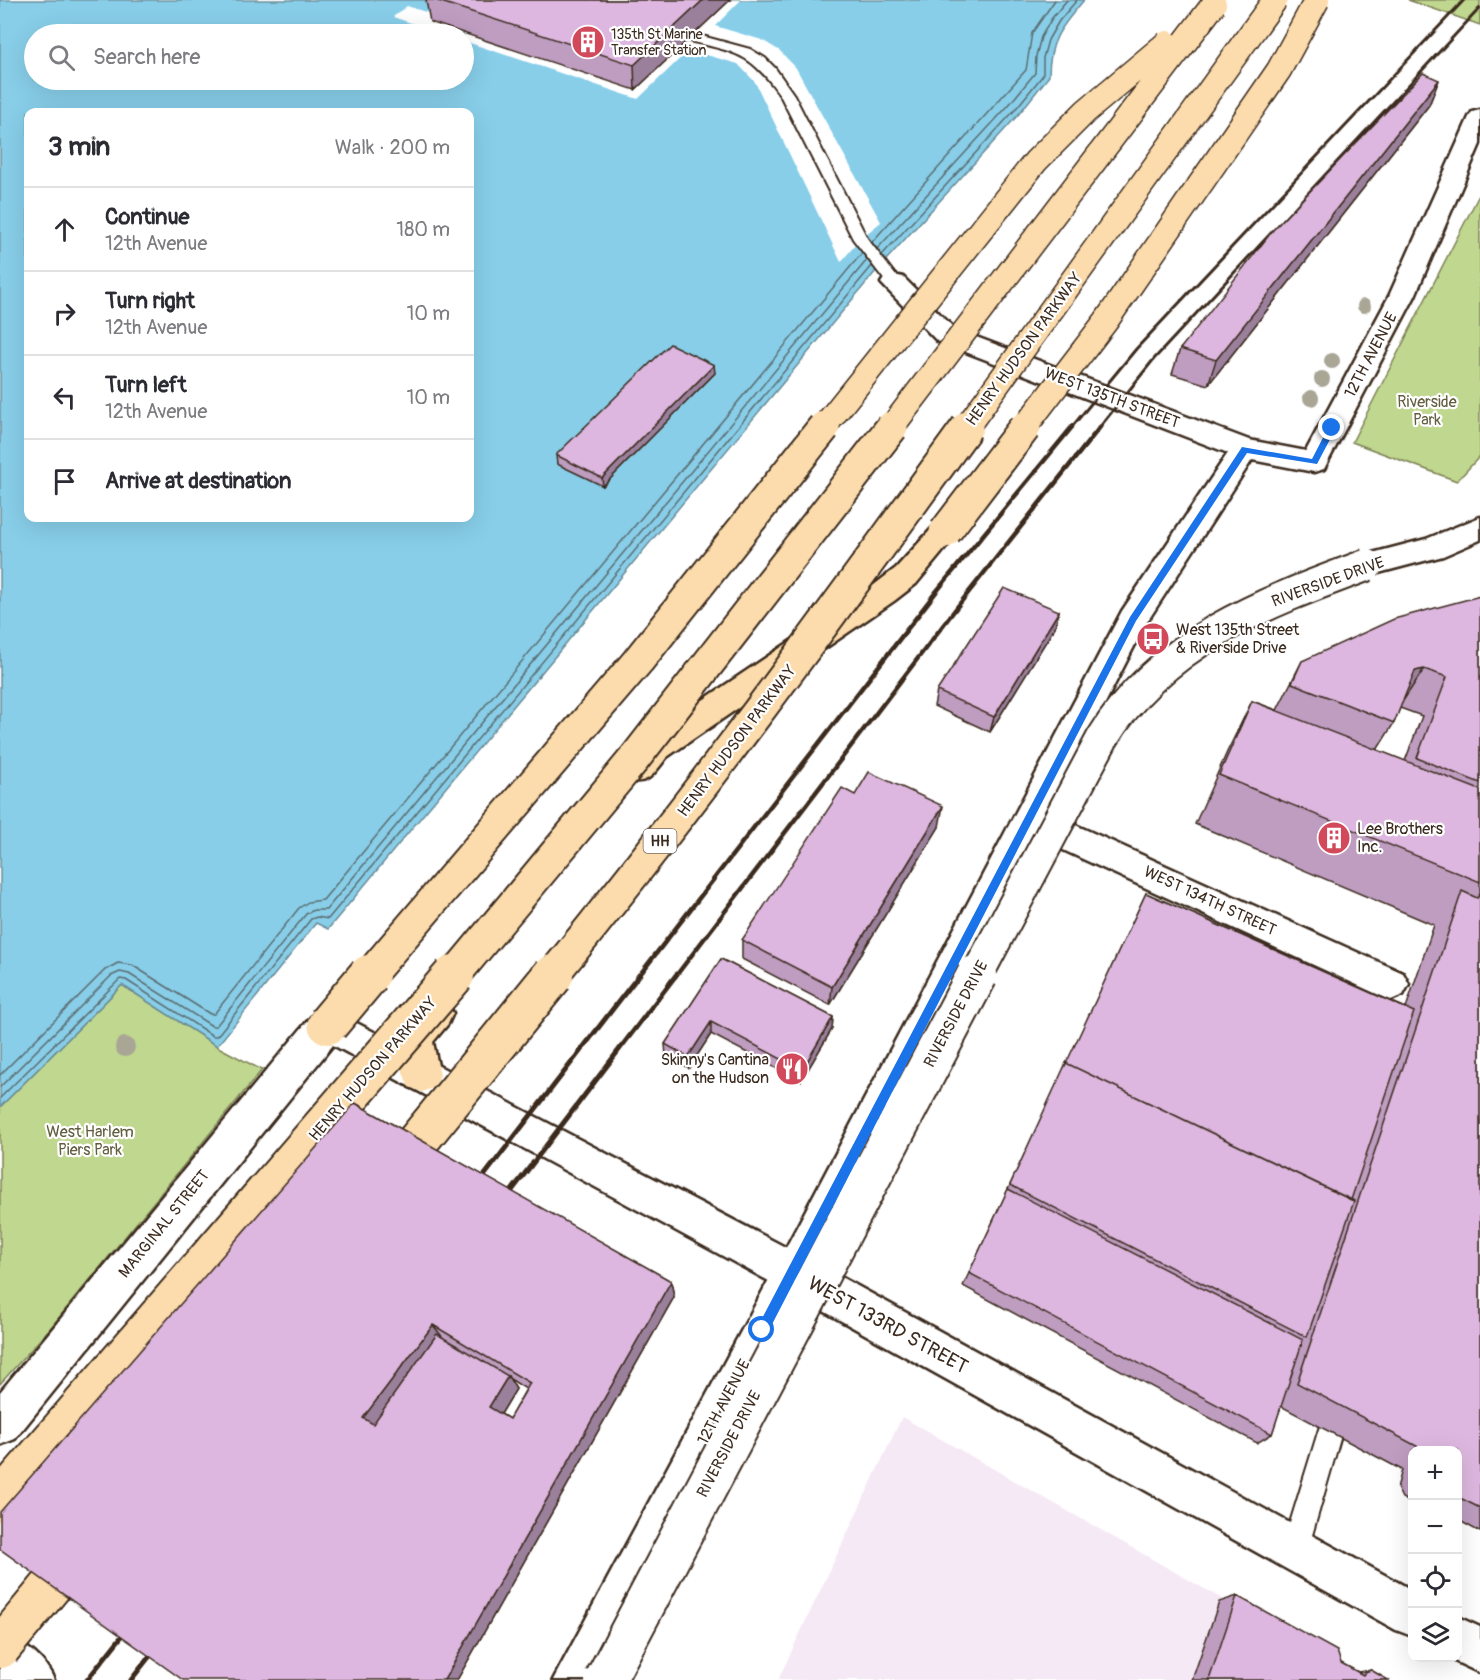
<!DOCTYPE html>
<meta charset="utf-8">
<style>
:root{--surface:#fff;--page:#f7f7f7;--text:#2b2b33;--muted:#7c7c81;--line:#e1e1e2}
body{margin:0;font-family:Pangolin,sans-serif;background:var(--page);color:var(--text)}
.controls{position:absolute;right:18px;bottom:18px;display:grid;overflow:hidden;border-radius:12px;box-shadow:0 6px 24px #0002}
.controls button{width:54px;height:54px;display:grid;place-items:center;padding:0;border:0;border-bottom:2px solid var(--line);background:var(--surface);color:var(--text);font:30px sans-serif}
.stop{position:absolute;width:18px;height:18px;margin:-14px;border:4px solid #1a73e8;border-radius:50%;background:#fff}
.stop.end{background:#1a73e8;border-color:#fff;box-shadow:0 2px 6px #0008}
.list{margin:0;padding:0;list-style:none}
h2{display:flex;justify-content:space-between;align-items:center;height:78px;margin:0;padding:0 24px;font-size:26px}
h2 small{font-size:20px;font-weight:400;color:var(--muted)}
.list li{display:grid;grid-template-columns:39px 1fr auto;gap:18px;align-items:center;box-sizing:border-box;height:84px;padding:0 24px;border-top:2px solid var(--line)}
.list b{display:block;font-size:22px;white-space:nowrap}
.list p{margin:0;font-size:20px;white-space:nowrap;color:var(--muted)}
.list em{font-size:20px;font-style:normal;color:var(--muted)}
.icon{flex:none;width:33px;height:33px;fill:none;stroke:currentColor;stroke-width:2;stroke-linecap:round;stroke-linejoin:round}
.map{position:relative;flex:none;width:1480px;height:1680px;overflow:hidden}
.search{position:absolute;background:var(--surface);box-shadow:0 6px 24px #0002;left:24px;top:24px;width:450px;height:66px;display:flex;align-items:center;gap:15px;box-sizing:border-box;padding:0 21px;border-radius:33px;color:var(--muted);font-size:22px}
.panel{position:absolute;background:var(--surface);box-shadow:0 6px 24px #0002;left:24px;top:108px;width:450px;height:414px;border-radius:12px}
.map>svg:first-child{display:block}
.built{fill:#f5e9f5}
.green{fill:#bfd78e;stroke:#7d8056;stroke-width:1.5}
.water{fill:#88cee9;stroke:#698c98;stroke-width:1.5;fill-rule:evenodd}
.pier{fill:#fff}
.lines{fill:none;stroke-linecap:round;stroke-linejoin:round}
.shore{stroke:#5a6c6f;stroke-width:1.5}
.lane-casing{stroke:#3b2a1e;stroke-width:4}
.street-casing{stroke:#3b2a1e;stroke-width:5}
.secondary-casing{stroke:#3b2a1e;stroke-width:5}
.highway-casing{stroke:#3b2a1e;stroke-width:5}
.lane{fill:#fff;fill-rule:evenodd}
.street{fill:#fff;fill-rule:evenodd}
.secondary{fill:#fff;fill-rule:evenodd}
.highway{fill:#fcdcac;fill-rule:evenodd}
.rail-far2{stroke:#3b2a1e;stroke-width:3}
.rail-far1{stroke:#3b2a1e;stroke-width:4.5}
.rail{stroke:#3b2a1e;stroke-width:5}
.secondary-bridge-far1-casing{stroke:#3b2a1e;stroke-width:35;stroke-linecap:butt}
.secondary-bridge-casing{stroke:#3b2a1e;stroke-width:44;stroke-linecap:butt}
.highway-bridge-far2-casing{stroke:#3b2a1e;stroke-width:27;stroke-linecap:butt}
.highway-bridge-far1-casing{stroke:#3b2a1e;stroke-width:35;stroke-linecap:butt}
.highway-bridge-casing{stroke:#3b2a1e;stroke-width:44;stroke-linecap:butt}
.secondary-bridge-far1{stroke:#fff;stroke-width:31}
.secondary-bridge{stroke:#fff;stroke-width:40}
.highway-bridge-far2{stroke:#fcdcac;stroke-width:24}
.highway-bridge-far1{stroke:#fcdcac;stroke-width:31}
.highway-bridge{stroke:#fcdcac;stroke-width:40}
.tree{fill:#a9a696}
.wall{fill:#be9dc0;stroke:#3b2a1e;stroke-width:1.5;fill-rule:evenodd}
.shaded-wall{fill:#9b809c;stroke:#3b2a1e;stroke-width:1.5}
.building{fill:#ddb7df;stroke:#3b2a1e;stroke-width:1.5;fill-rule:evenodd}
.route{fill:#1a73e8}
.labels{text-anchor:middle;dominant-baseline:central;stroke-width:4.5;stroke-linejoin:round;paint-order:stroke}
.far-poi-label{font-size:14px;fill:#3b2a1e;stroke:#fff;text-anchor:start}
.shield{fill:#fff;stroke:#766a62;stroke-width:1.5}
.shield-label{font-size:15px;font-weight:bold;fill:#3b2a1e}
.street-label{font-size:16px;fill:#3b2a1e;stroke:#fff}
.park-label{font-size:16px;fill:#635e40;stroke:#fff}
.poi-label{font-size:16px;fill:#3b2a1e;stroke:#fff;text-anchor:start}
.near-street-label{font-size:20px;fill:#3b2a1e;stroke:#fff}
</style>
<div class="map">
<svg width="1480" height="1680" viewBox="0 0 1480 1680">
<rect width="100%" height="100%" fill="#fff"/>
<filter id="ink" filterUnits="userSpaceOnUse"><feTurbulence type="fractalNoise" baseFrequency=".0167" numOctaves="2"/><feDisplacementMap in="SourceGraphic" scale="12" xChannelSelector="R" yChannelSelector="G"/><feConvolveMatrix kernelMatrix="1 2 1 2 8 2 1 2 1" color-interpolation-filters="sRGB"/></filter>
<g filter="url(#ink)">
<path class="built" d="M902,1417L1365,1680H778Z"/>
<path class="green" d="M1408,0H1480V25Z
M1480,193V456L1457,481L1352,442Z
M122,985L220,1048L262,1070L52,1326L0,1384V1107Z"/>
<path class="water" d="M0,0H1084C1062,26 1049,40 1049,76L1018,115L876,271L328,929L316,923L217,1046L122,985L0,1107ZM34,34H464V80H34ZM28,112H470V518H28Z"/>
<path class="pier" d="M457,0H741L715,26L762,40L780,51L796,68L881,222L860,239L841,262L755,82L738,64L689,50L638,99L464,41V34H444L393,17L407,6L438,16Z"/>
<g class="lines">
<path class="shore" d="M872,242L1026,70L1032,33L1055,0
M877,249L1008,106L1035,73L1036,56L1041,37L1052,18L1067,0
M882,255L1014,111L1043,75V58L1048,40L1059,21L1077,0
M0,1075L105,970L118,963L132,965L210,1014H214L299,908L308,902L323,900L862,253
M0,1087L111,976L120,972L129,974L212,1026H216L306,914L314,910H326L867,260
M0,1098L120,979L126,980L213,1036H217L311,919L317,917L328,919L872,266"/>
<defs>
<path id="lane" d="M691,33L750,49L765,58L775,68L794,95L867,238L899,280L901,283L899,286H889L853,239L780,95C749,51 736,53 686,40L685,37Z
M1330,1420L1339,1423L1342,1432L1308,1549L1304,1558L1295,1562L1286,1558L1282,1549L1318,1432L1321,1423Z"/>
<path id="street" d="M1480,110V144L1415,296L1324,469L1314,472L1252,460L1145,625L1049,813L1403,973L1409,984L1403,995L1391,1000L1379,995L1037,838L819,1265L1412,1590V1636L1396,1630L802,1299L599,1680H553L780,1259L1122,611L1228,453L937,341L881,283L885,277L894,275L903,277L955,329L1249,440L1306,451L1389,296L1469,117L1472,112Z
M1458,1617L1480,1627V1673L1448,1658H1458Z
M0,1633C23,1642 45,1657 54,1680H0Z"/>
<path id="secondary" d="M1480,517V540L1443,556L1367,576L1357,573L1352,565L1357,557L1426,539Z
M328,1008L808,1259L814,1273L808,1287L794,1293L780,1287L333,1045L15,1439L0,1445V1392L315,1012Z"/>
<path id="highway" d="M945,521L955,525L959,532L916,584L894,601L667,757C654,773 648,787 626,779L621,770L626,761L645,739L874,585L896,568L935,525Z
M435,997L448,1002L453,1013L448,1024L433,1042L440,1075L435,1087L422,1092L409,1087C404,1076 394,1048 397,1037C400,1020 420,1002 435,997Z"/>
</defs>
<use href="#lane" class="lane-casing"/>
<use href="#street" class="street-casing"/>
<use href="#secondary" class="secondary-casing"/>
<use href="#highway" class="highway-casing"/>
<use href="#lane" class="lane"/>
<use href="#street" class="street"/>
<use href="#secondary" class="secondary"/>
<use href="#highway" class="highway"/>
<path class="rail-far2" d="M1071,428L1136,349L1464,0
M1099,428L1154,359L1480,8"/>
<path class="rail-far1" d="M638,977L936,592L1072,427
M675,977L957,607L1100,427"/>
<path class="rail" d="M474,1189L639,975
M501,1205L676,975
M87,1680L133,1622
M131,1680L160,1643"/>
<defs>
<path id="secondary-bridge-far1" d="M976,977L1102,739C1161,641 1264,603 1367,565"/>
<path id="secondary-bridge" d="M605,1680L977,975"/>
<path id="highway-bridge-far2" d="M823,428L1036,161L1086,111L1167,43
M891,428L1214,4
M966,428L1275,0
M1024,428L1106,321L1279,70L1317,0"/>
<path id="highway-bridge-far1" d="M945,532L1025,427
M368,977L638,661L824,427
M453,977L635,758L892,427
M551,977C697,799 832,613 967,427"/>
<path id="highway-bridge" d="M328,1024L369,975
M391,1174L553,975
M0,1501L454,975
M0,1648L79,1552"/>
</defs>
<use href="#secondary-bridge-far1" class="secondary-bridge-far1-casing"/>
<use href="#secondary-bridge" class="secondary-bridge-casing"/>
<use href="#highway-bridge-far2" class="highway-bridge-far2-casing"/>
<use href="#highway-bridge-far1" class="highway-bridge-far1-casing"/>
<use href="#highway-bridge" class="highway-bridge-casing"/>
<use href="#secondary-bridge-far1" class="secondary-bridge-far1"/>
<use href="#secondary-bridge" class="secondary-bridge"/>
<use href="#highway-bridge-far2" class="highway-bridge-far2"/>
<use href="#highway-bridge-far1" class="highway-bridge-far1"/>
<use href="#highway-bridge" class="highway-bridge"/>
</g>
<g class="tree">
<circle cx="1364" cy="306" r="7"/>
<circle cx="1332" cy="361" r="8"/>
<circle cx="1322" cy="379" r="8"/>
<circle cx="1311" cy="398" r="8"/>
<circle cx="125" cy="1047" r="10"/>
</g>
<path class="wall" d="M426,0H730L635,90L430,22Z
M1439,80L1429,105L1208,385L1172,374L1180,349Z
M715,373L603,486L557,464L556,455Z
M1480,596V788L1478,790H1480V1532L1458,1520V1450H1413V1504L1402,1498L1397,1488L1402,1470L1281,1406L1272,1434L1257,1443L963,1286L1146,893L1406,1008L1434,925L1195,824L1227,752L1252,701L1277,710L1302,661ZM1400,708L1422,716L1405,761L1377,750L1394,723Z
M1059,611L1055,627L990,732L934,706L937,691Z
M855,795L939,827L830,1005L742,959V940Z
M721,959L833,1017L832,1029L801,1081L711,1034L689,1068L666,1056L665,1044Z
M355,1103L671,1281L674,1297L457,1680ZM510,1379L526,1389L509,1419L501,1414L516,1389Z
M1237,1596L1341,1663L1358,1672L1371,1670L1388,1680H1192L1219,1602Z"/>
<path class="shaded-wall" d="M703,0H730L635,90L634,65Z
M1439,80L1429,105L1208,385L1216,360Z
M714,365L715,373L603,486L602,478Z
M1059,611L1055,627L990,732L994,717Z
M1424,669L1399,707L1415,671Z
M943,806L939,827L830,1005L832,987Z
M833,1017L832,1029L801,1081L802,1070Z
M711,1022V1034L689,1068L688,1057Z
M671,1281L674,1297L457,1680H444Z
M433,1325L444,1339L376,1430L363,1418Z
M508,1376L516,1389L498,1419L489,1407Z"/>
<path class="building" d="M435,0H703L634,65Z
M1423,73L1439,80L1216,360L1180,349L1273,230Z
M670,344L714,365L602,478L556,455Z
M1004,588L1059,611L994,717L937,691Z
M1480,596V783L1417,758L1447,677L1424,669L1415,671L1394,723L1292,683L1302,661L1394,619Z
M1252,701L1480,790V882L1219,775Z
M869,772L943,806L832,987L742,940L842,788L855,795Z
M1462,891L1477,898L1480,894V1508L1458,1497V1450H1424L1297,1383Z
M1146,893L1414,1012L1351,1200L1066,1063L1064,1068Z
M721,959L833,1017L802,1070L711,1022L688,1057L665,1044Z
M1066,1063L1354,1201L1307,1337L1010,1185Z
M355,1103L671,1281L444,1680H183L0,1549V1512ZM433,1325L530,1383L509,1419L489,1407L508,1376L437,1334L373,1424L363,1418Z
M1008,1189L1303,1340L1272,1434L969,1273Z
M1237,1596L1337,1651L1341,1663L1363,1675L1365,1672L1371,1670L1388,1680H1209Z"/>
</g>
<path class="route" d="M1332,425L1336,428L1317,464L1247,453L1136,621L767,1334H758V1326L1130,617L1242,447L1312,459L1329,426Z"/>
<defs>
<symbol id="building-disc" viewBox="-11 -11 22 22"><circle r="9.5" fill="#d1495b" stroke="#fff"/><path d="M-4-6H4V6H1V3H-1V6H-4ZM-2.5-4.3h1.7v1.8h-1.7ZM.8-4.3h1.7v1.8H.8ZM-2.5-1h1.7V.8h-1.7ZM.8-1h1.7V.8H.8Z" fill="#fff"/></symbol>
<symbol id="bus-disc" viewBox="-11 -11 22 22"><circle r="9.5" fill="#d1495b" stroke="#fff"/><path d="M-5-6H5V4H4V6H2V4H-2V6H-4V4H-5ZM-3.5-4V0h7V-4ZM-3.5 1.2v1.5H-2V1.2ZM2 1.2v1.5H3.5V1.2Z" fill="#fff"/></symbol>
<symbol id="restaurant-disc" viewBox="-11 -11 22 22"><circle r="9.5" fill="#d1495b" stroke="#fff"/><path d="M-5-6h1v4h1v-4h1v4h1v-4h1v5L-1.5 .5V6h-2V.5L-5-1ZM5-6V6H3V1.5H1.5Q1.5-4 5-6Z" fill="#fff"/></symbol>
</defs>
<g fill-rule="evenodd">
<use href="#building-disc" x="569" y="23" width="38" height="38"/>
<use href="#bus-disc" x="1134" y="620" width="38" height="38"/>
<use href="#building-disc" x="1315" y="819" width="38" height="38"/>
<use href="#restaurant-disc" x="773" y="1050" width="38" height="38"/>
</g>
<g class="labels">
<g class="far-poi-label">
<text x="611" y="34">135th St Marine<tspan x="611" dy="16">Transfer Station</tspan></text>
</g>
<rect class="shield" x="643.5" y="829" width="33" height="24" rx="4.5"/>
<g class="shield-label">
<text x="660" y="841">HH</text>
</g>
<g class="street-label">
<text transform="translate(1024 349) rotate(-54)">HENRY HUDSON PARKWAY</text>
<text transform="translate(1371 355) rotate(-62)">12TH AVENUE</text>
<text transform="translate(1112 398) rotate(21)">WEST 135TH STREET</text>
<text transform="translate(1328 582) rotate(-20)">RIVERSIDE DRIVE</text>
<text transform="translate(737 741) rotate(-53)">HENRY HUDSON PARKWAY</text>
<text transform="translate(1210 901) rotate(25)">WEST 134TH STREET</text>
<text transform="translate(956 1014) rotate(-62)">RIVERSIDE DRIVE</text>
<text transform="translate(373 1069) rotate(-49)">HENRY HUDSON PARKWAY</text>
<text transform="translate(164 1224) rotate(-51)">MARGINAL STREET</text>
<text transform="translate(724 1402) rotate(-62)">12TH AVENUE</text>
<text transform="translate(729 1444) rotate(-62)">RIVERSIDE DRIVE</text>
</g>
<g class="park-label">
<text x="1427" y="402">Riverside<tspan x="1427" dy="18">Park</tspan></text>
<text x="90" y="1132">West Harlem<tspan x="90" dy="18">Piers Park</tspan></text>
</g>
<g class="poi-label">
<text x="1176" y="630">West 135th Street<tspan x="1176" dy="18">&amp; Riverside Drive</tspan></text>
<text x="1357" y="829">Lee Brothers<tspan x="1357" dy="18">Inc.</tspan></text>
<text x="769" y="1060" text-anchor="end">Skinny's Cantina<tspan x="769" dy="18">on the Hudson</tspan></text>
</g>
<g class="near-street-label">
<text transform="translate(888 1325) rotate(29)">WEST 133RD STREET</text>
</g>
</g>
</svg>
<div class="controls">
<button>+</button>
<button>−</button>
<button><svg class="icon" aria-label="locate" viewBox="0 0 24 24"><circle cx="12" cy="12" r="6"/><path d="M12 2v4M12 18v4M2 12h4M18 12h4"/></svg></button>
<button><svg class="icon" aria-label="layers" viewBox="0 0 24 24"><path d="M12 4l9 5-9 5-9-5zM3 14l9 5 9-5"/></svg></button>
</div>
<div class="stop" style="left:762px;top:1330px"></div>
<div class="stop end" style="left:1332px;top:428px"></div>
<div class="search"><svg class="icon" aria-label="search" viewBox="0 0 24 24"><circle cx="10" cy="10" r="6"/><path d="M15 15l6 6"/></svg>Search here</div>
<section class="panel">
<h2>3 min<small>Walk · 200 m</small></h2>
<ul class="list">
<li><svg class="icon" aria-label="ahead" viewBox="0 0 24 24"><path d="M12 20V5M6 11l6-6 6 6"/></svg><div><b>Continue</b><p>12th Avenue</p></div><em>180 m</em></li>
<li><svg class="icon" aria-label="right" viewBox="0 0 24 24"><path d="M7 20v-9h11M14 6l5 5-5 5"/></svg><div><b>Turn right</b><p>12th Avenue</p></div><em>10 m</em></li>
<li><svg class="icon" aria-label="left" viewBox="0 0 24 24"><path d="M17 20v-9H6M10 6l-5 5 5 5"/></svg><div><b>Turn left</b><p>12th Avenue</p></div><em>10 m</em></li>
<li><svg class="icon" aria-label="arrive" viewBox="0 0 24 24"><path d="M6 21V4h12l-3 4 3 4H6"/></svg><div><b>Arrive at destination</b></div></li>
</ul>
</section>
</div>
